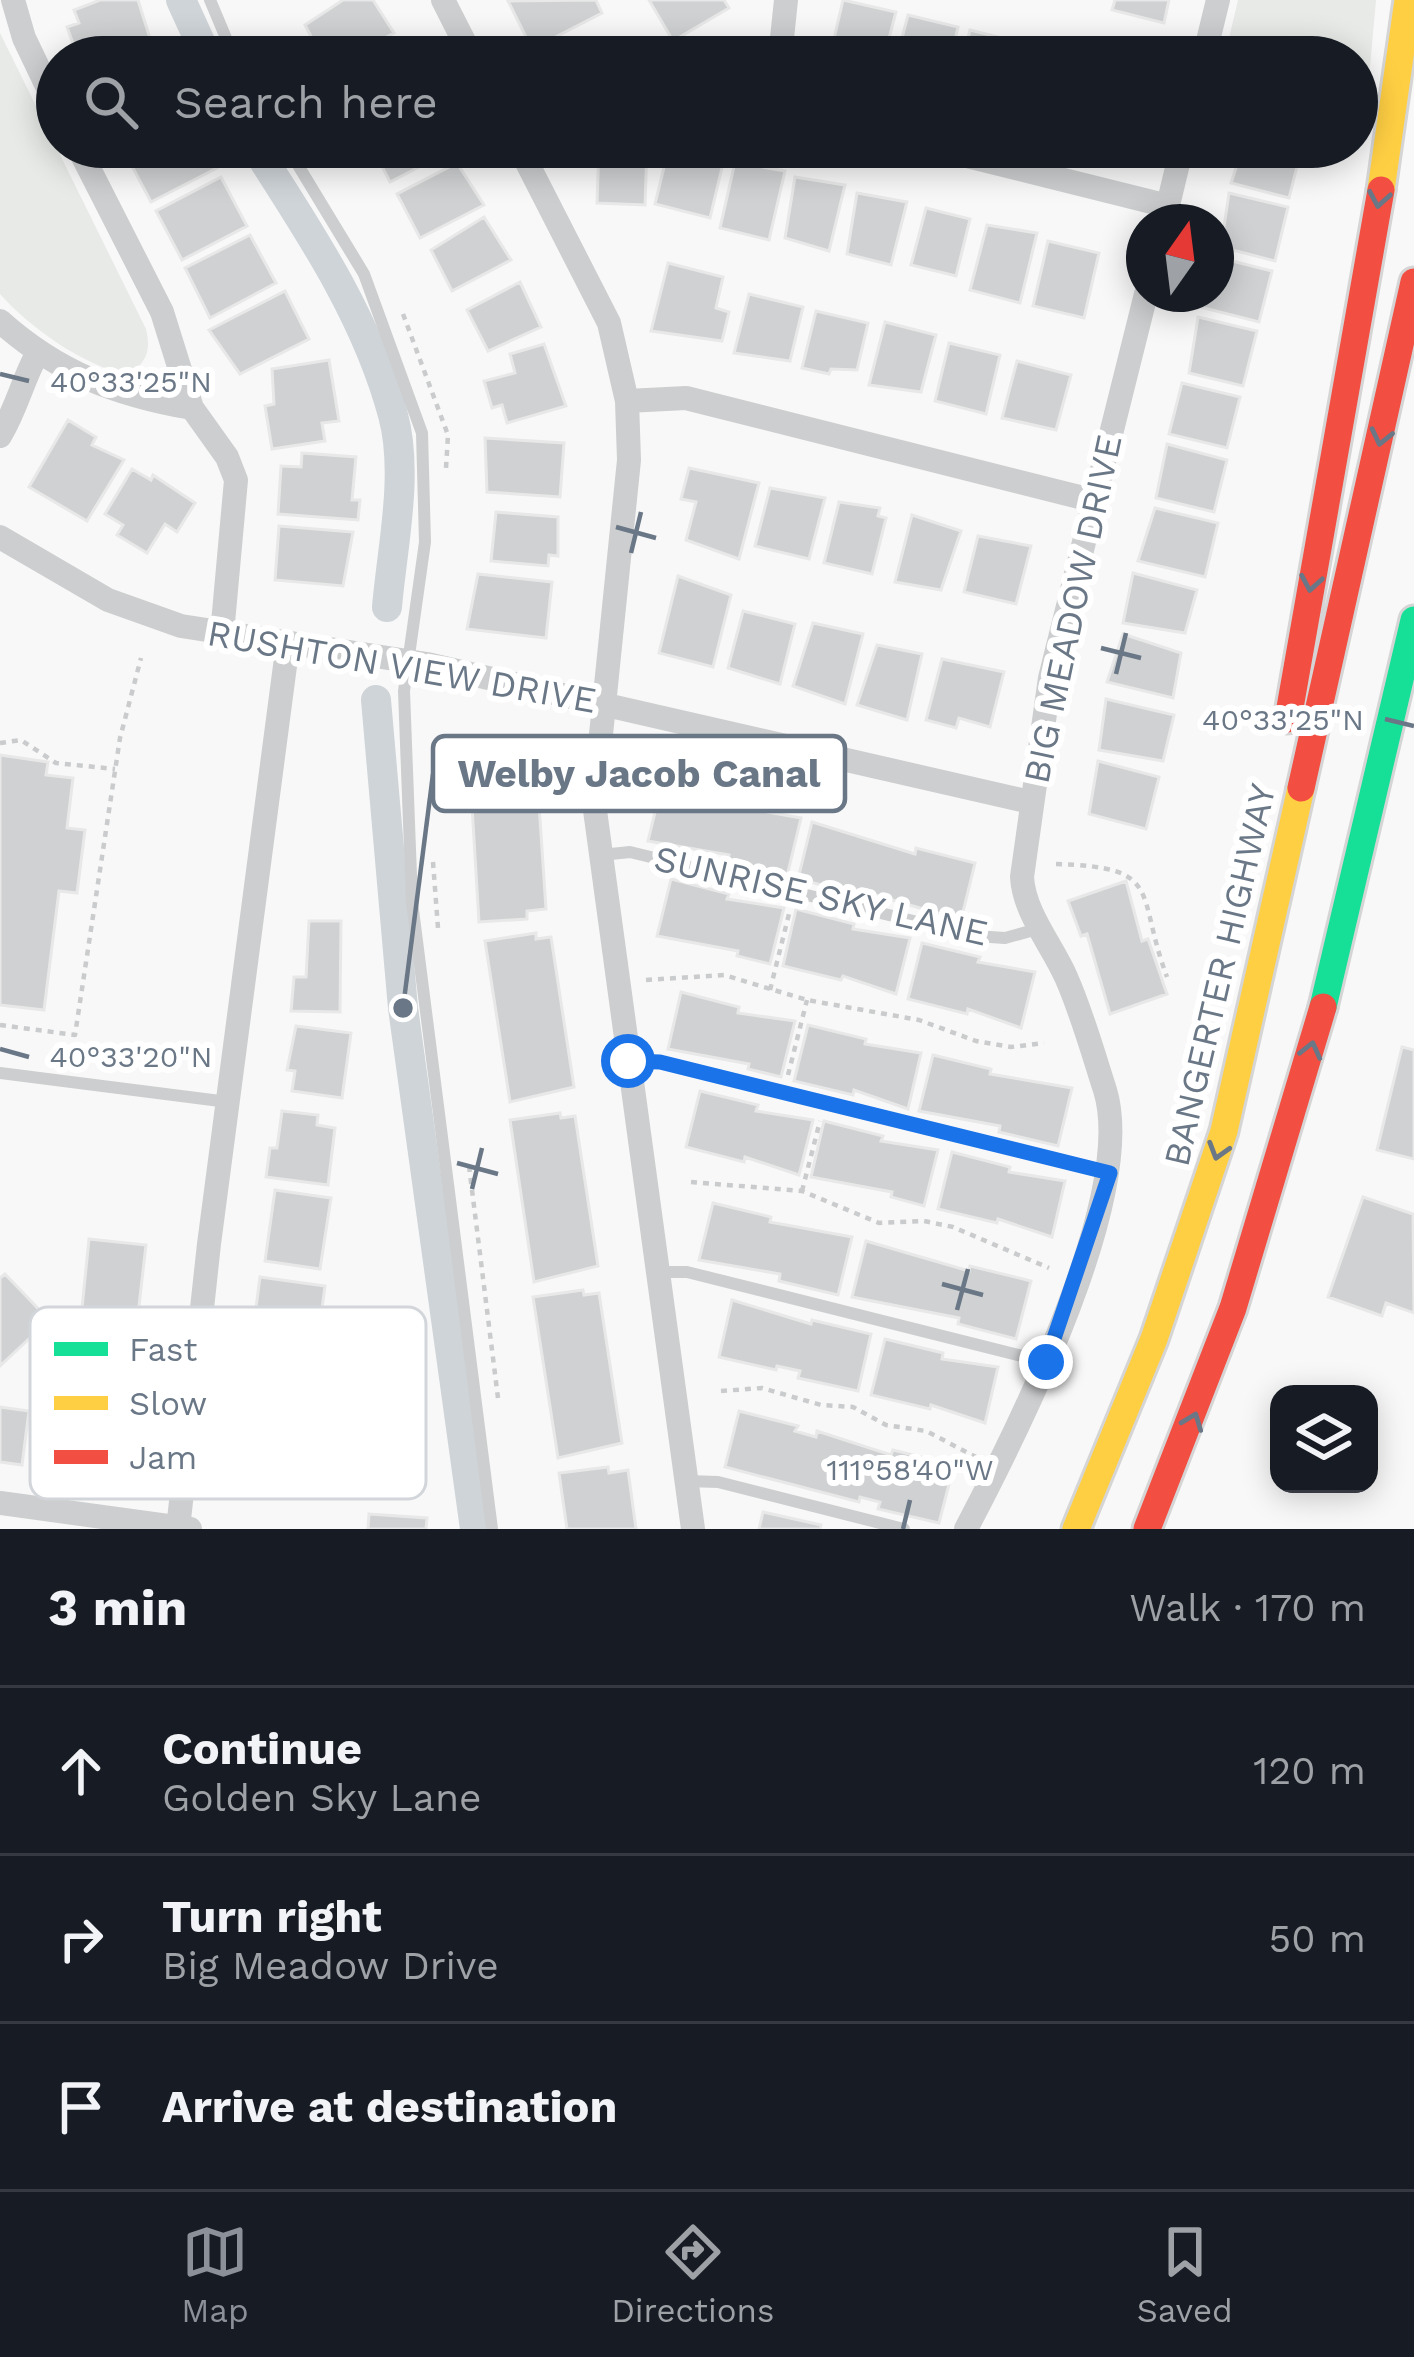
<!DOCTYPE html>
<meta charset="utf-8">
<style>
:root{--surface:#171b24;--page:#20242c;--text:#f1f3f6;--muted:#9ea1a6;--line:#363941;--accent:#8c9099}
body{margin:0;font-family:"Work Sans",sans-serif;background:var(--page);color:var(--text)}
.controls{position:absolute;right:36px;bottom:36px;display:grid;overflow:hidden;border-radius:24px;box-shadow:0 6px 30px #0003}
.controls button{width:108px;height:108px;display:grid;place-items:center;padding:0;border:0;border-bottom:3px solid var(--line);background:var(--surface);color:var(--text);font:60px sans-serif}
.compass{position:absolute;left:1126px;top:204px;width:108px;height:108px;border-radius:50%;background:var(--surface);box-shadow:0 6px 30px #0003;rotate:14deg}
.stop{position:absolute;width:36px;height:36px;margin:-27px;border:9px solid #1a73e8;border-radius:50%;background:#fff}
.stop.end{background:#1a73e8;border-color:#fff;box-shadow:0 3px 12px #0008}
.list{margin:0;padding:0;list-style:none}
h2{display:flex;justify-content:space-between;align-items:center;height:156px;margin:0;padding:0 48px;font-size:51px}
h2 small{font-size:39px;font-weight:400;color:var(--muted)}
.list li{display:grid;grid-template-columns:78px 1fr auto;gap:36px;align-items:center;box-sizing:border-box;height:168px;padding:0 48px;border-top:3px solid var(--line)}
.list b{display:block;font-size:45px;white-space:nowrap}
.list p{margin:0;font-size:39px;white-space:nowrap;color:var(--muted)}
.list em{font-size:39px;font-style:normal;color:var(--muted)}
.icon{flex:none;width:66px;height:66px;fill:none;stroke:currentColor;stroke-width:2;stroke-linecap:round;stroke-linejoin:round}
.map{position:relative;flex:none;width:1414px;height:1529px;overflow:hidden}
.search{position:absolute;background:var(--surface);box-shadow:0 6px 30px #0003;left:36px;right:36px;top:36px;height:132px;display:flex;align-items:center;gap:30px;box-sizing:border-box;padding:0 42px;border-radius:66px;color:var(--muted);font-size:45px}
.sheet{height:660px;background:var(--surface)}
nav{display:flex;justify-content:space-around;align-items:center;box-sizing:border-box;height:168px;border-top:3px solid var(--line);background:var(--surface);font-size:33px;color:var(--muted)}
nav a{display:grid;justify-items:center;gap:6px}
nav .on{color:var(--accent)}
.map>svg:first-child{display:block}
.green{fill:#e7eae6}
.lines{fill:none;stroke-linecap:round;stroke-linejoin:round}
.canal{stroke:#cfd4d8;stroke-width:30}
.building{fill:#cfd1d2;stroke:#e8e8e8;stroke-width:3}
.fast-casing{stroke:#d5d5d6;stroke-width:33}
.slow-casing{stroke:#d5d5d6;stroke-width:33}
.jam-casing{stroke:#d5d5d6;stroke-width:33}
.path{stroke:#cacbcc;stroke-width:4.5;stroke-dasharray:6 6;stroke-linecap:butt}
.lane{stroke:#cdcecf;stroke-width:12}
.street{stroke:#cdcecf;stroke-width:24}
.fast{stroke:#16e098;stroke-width:27}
.slow{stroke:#ffcf43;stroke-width:27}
.jam{stroke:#f24e42;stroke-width:27}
.oneway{stroke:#6a7786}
.route{stroke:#1a73e8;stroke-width:15}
.ticks{fill:none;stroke:#6a7786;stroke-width:4.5}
.labels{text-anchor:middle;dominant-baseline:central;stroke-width:12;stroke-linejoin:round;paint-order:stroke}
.street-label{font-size:36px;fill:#6a7786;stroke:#fff}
.key{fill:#fff;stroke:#d2d6db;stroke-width:3}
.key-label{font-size:33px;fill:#6a7786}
.ticks-label{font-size:30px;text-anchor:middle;fill:#6a7786;stroke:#fff;stroke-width:12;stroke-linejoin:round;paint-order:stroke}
.leader{fill:none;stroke:#6a7786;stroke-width:4.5}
.callout-dot{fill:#6a7786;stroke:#fff;stroke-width:4.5}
.callout{fill:#fff;stroke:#6a7786;stroke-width:4.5}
.callout-label{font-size:39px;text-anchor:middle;font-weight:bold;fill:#6a7786}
</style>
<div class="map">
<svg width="1414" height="1529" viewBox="0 0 1414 1529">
<rect width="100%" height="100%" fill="#f8f8f8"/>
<path class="green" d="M1238,0H1376L1368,89L1357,86V57H1249L1226,51Z
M0,33L146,329C151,351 147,361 129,375C85,367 29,327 0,294Z"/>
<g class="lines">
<path class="canal" d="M181,0L207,57
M255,147C309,231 367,317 393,415C409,474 392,548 387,607
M376,700L403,1008L475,1529"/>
</g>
<path class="building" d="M100,0H138L153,48L131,57H78L67,27L79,23L74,10Z
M343,0H373L394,33L348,57H322L305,25Z
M596,0L602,13L532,49L508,1Z
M649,0H724L729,8L673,41Z
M843,0L896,12L884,57L830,56Z
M1115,0H1169L1164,23L1112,10Z
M908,15L958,27L951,57H897Z
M970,30L1022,43L1019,57H963Z
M1031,45L1079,57H1028Z
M137,147H205L217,168L151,202L125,153Z
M372,147H448L450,151L390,182Z
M599,147H647L645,205L597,203Z
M669,147H699L697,153L724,159L710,218L655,204Z
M1243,147H1302L1289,198L1231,183Z
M735,162L785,171L769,240L720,228Z
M457,163L484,205L420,238L397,194Z
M221,177L247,226L182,260L156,211Z
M795,177L845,185L829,251L785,238Z
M857,193L907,202L891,265L847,254Z
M1229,193L1288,207L1275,261L1221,247Z
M926,208L970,219L956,276L911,265Z
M484,217L511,260L452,291L431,250Z
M987,225L1037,233L1020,303L970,290Z
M250,235L276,283L210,318L185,268Z
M1048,241L1099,253L1084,318L1033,306Z
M1216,257L1272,271L1259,322L1200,307L1203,294H1216Z
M668,263L723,277L716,308L729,312L722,341L651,331Z
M520,282L541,327L488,351L467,310Z
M285,291L309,339L240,374L209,330Z
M749,294L803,307L790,361L734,353Z
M816,311L868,323L857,370L831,369L829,374L802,368Z
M1198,317L1257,331L1243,386L1189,373Z
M885,322L936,335L921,392L869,385Z
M949,343L1000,355L986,414L935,401Z
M544,344L566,406L507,423L502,405L492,408L484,381L515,373L510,354Z
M329,360L339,421L322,423L325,441L272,449L265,406L274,404L272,369Z
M1017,361L1071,375L1056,430L1002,418Z
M1182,383L1240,397L1227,448L1169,434Z
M68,420L96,437L92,445L124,460L87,521L29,487Z
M485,438L564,443L560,497L487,492Z
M1167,444L1227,460L1214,512L1156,498Z
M302,453L356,457L352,500H360L358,520L278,514L281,466L301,467Z
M689,468L759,483L739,559L686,540L696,502L681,499Z
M132,469L151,480L153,475L195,503L177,532L165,524L147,553L117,535L123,525L105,514Z
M770,488L825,498L809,559L755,546Z
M839,502L880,508L878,516L886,518L872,574L824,563Z
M1155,508L1218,523L1205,577L1138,561Z
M496,512L558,517V556L549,555L548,566L491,561Z
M912,515L961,531L941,590L895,582Z
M279,526L353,532L343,586L275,580Z
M978,536L1031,546L1016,604L964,592Z
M1133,573L1197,590L1185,633L1123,623Z
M478,574L552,582L546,638L467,629Z
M678,576L731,595L713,667L659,653Z
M743,611L795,624L780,684L728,668Z
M813,623L863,634L845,704L793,686Z
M1123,634L1181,653L1173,698L1107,682Z
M877,645L922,654L907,720L857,705Z
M942,659L1004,672L990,727L959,718L956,728L926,720Z
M1106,699L1174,715L1163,761L1099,750Z
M516,754L517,760L536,759L546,909L527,911V919L479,922L469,757Z
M0,755L48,762L46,775L73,778L67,828L85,830L77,893L59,891L44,1010L0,1005Z
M1098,761L1159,777L1146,829L1089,814Z
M662,784L720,798L719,803L801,818L787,876L727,861L729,855L648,841Z
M812,822L915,854L916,848L975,863L961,920L858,890L857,894L798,879Z
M671,879L729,894L727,899L784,908L770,964L737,956L738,951L657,936Z
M1126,881L1142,941L1148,939L1167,994L1110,1014L1087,934L1081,936L1068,901Z
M796,909L854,924L853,929L910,938L896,994L843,976L841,980L783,966Z
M309,921H341L340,1012L291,1011L294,977H306Z
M536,933V939L551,937L574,1087L510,1102L485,941Z
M922,943L980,957L978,962L1035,972L1021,1028L968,1009L967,1014L908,999Z
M681,992L739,1007L738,1013L795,1021L781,1077L748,1069L749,1064L668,1049Z
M808,1025L866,1039L865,1044L921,1053L908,1109L854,1090L853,1095L794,1081Z
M296,1026L351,1033L342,1098L292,1091L295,1071L287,1070Z
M1402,1047L1414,1050V1159L1377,1150Z
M933,1055L991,1069L990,1074L1072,1088L1058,1146L999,1132L1000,1126L919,1111Z
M700,1091L758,1105L756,1111L813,1120L799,1175L745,1157L744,1162L686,1147Z
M282,1111L318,1115L317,1125L335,1128L328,1185L266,1177L270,1148H277Z
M560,1113L561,1118L575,1116L598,1266L534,1282L510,1120Z
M824,1121L883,1136L881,1141L938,1150L924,1206L891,1197L892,1192L811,1177Z
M952,1152L1010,1167L1009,1172L1065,1181L1052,1237L998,1219L997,1223L938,1209Z
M275,1190L331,1198L320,1269L265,1261Z
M1363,1197L1413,1214L1414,1313L1386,1303L1382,1316L1328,1297Z
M713,1203L771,1217L770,1222L852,1237L838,1295L779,1281L780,1274L699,1260Z
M89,1239L146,1245L138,1314L82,1308Z
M866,1241L969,1271L970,1266L1031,1281L1016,1339L958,1324L959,1318L852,1297Z
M5,1274L49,1320L0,1366V1278Z
M260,1277L325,1286L316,1353L259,1345L262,1324L254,1323Z
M583,1290L584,1295L599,1293L622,1443L558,1458L533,1297Z
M732,1300L811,1324L812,1320L871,1334L858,1391L798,1378L800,1371L777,1366L776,1370L719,1357Z
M885,1339L943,1353L942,1359L998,1367L985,1423L931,1405L930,1409L871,1395Z
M0,1407L29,1411L22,1465L0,1462Z
M739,1411L798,1426L795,1431L816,1437L817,1431L891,1455L893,1450L954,1465L939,1523L878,1509L880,1502L860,1497L859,1502L725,1467Z
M608,1467L609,1473L628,1470L636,1529H567L559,1473Z
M763,1512L821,1525L820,1529H759Z
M369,1514L427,1518L426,1529H368Z"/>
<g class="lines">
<defs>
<path id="fast" d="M1323,1007L1414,620"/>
<path id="slow" d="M1381,190L1408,0
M1076,1529L1154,1339L1224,1131L1301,788"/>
<path id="jam" d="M1288,719L1381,190
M1301,788L1414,282
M1147,1529L1233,1308L1323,1007"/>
</defs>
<use href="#fast" class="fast-casing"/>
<use href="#slow" class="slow-casing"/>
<use href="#jam" class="jam-casing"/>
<path class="path" d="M403,314L448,435L446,468
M0,743L21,740L56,763L115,769
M433,862L438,928
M1056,864C1165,867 1135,892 1167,977
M646,980L724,975L807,1000L919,1020L976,1041L1011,1047L1044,1043
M770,990L789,914
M0,1025L75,1035L120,738L141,658
M788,1075L807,1000
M469,1166L498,1398
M691,1182L802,1191L879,1223L924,1221L953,1227L1049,1268
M802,1191L820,1121
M721,1391L762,1388L821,1405L853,1407L886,1425L926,1431L976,1457"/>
<path class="lane" d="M210,0L234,57
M287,147L364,274L422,433L425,542L404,691L412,902L492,1529
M601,855L630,852L975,936L1005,938L1041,928
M629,1061L660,1062L1105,1172
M0,1073L228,1102
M659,1272H687L1046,1362
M687,1481L718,1482L904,1529"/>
<path class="street" d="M13,0L24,38L57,107
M443,0L472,57
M780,57L786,0
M1204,57L1218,0
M78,147L162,312L192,408L227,457L236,480L222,634
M519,147L609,323L627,401L629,460L594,803L693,1529
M931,147L1168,206
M1164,222L1182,147
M0,321C58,373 117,395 192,408
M627,401L686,398L1095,501
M0,436C17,408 22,381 38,352
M0,537L108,600L181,626L427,664L1030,802
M0,1503L190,1529
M178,1529L209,1244L288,643
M966,1529C1017,1432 1137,1194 1105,1090C1093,1053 1082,1013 1066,977C1052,945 1024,913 1022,877L1050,678L1146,294"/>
<use href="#fast" class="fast"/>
<use href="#slow" class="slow"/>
<use href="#jam" class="jam"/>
</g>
<defs><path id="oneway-chevron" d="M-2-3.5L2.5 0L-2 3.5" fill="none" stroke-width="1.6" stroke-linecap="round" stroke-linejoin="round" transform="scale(3)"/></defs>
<g class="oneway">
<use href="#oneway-chevron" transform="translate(1379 199) rotate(100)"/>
<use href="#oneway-chevron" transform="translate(1381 437) rotate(103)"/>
<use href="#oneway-chevron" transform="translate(1311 583) rotate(100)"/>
<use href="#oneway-chevron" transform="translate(1311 1050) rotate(-76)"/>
<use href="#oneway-chevron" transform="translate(1218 1151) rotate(107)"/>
<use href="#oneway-chevron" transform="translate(1193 1421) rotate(-69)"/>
</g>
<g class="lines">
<path class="route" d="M628,1061L660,1062L1110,1173L1046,1362"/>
</g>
<path class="ticks" d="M0,374L29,381M616,527L656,538M631,553L641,512M1101,648L1141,658M1116,674L1126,633M1385,719L1414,726M0,1049L29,1057M457,1163L498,1174M472,1189L482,1148M942,1284L983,1295M957,1310L968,1269M903,1529L910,1500"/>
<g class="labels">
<g class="street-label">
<text transform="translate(1073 609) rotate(-78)">BIG MEADOW DRIVE</text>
<text transform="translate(402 667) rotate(10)">RUSHTON VIEW DRIVE</text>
<text transform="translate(821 896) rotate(13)">SUNRISE SKY LANE</text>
<text transform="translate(1220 975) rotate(-77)">BANGERTER HIGHWAY</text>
</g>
</g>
<rect x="30" y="1307" width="396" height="192" rx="18" class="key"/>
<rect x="54" y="1342" width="54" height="14" fill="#16e098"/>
<rect x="54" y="1396" width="54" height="14" fill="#ffcf43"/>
<rect x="54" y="1450" width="54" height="14" fill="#f24e42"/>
<g class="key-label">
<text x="129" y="1361">Fast</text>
<text x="129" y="1415">Slow</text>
<text x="129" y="1469">Jam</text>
</g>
<g class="ticks-label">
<text x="131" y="392">40°33'25"N</text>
<text x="1283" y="730">40°33'25"N</text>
<text x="131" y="1067">40°33'20"N</text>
<text x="910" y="1480">111°58'40"W</text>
</g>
<path class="leader" d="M403 1008L433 774"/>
<circle class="callout-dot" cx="403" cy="1008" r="12"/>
<rect class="callout" x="433" y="736" width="412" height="75" rx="12"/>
<g class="callout-label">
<text x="639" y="787">Welby Jacob Canal</text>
</g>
</svg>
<div class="controls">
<button><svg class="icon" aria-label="layers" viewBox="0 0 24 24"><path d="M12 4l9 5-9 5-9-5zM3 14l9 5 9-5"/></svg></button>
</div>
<svg class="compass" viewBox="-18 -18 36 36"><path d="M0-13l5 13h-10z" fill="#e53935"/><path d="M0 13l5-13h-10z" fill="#9ea1a6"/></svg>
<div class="stop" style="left:628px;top:1061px"></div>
<div class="stop end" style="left:1046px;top:1362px"></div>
<div class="search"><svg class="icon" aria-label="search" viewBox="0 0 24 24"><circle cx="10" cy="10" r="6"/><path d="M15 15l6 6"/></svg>Search here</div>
</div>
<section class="sheet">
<h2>3 min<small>Walk · 170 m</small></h2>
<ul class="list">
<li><svg class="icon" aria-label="ahead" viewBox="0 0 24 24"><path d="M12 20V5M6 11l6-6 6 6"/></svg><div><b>Continue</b><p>Golden Sky Lane</p></div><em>120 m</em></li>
<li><svg class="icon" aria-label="right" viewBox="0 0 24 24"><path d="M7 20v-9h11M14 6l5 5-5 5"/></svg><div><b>Turn right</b><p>Big Meadow Drive</p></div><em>50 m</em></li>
<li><svg class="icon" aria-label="arrive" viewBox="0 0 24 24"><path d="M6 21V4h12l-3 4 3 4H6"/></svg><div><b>Arrive at destination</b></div></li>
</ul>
</section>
<nav>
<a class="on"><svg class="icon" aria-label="map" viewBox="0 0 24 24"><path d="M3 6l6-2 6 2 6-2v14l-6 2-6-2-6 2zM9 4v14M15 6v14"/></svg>Map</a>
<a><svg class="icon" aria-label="directions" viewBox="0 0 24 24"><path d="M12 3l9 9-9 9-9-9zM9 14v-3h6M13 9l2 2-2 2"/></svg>Directions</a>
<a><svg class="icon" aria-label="saved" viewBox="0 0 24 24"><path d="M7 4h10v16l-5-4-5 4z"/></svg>Saved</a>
</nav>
